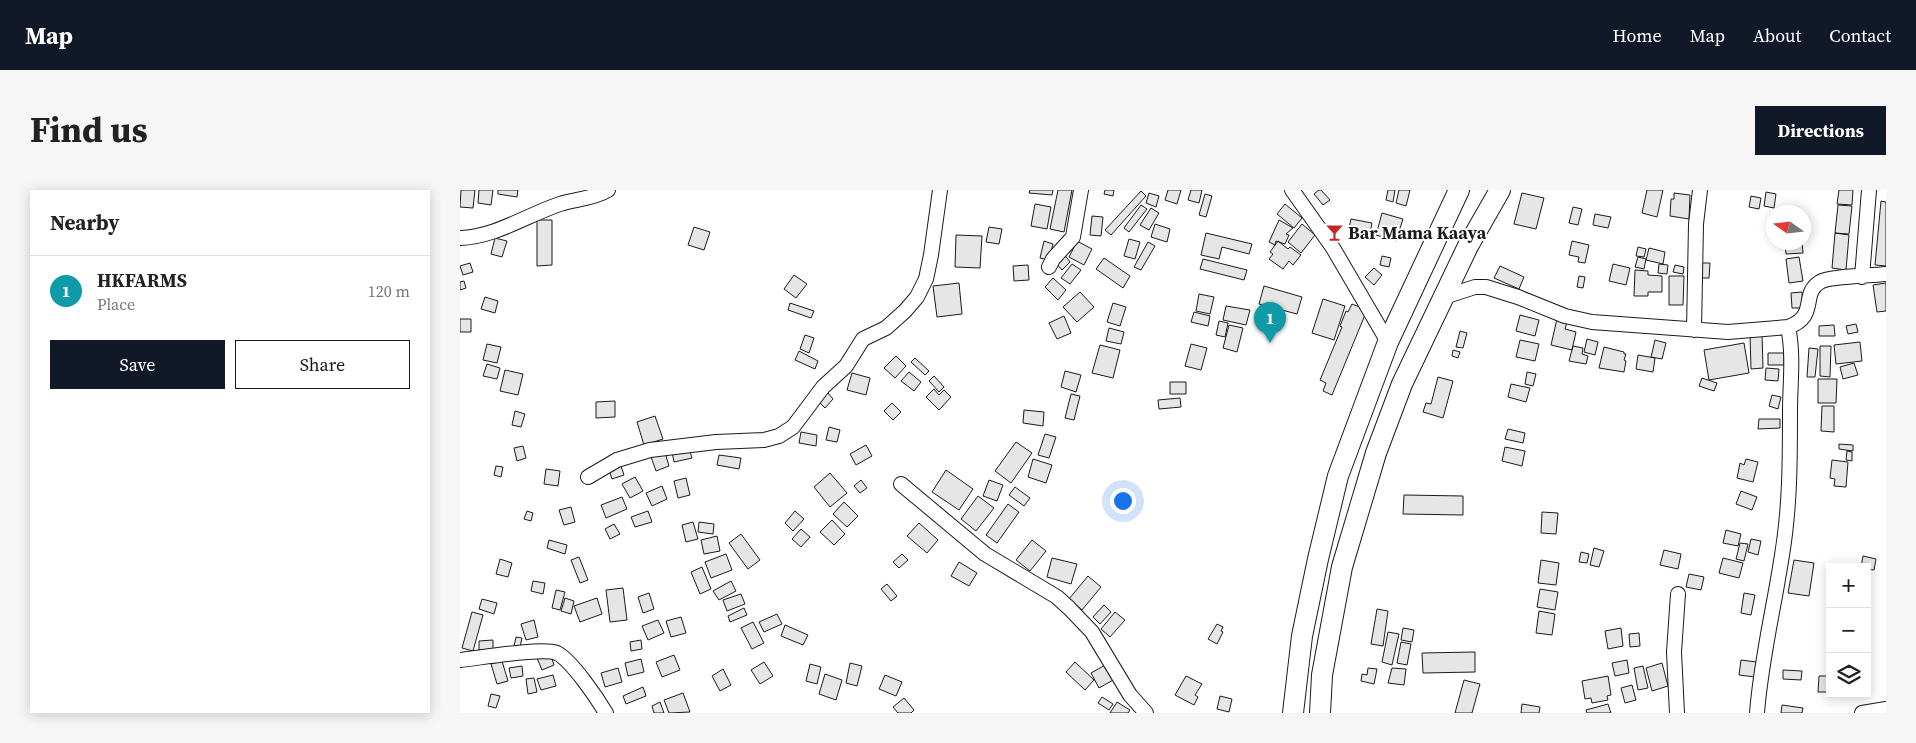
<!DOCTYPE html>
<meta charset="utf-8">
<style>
:root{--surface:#fff;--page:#f6f6f6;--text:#222;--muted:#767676;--line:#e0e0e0;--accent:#111827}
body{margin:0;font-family:"Source Serif 4",serif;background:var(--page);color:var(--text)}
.controls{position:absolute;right:15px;bottom:15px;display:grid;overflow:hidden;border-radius:0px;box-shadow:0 2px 12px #0003}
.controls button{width:45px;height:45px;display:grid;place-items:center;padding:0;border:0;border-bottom:1px solid var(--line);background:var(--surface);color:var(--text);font:25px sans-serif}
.compass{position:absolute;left:1306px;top:15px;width:45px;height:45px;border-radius:50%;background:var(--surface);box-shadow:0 2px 12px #0003;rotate:284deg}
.you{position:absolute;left:662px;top:310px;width:18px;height:18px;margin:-12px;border:4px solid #fff;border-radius:50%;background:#1a73e8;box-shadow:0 0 0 8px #1a73e833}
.badge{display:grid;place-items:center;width:32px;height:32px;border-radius:50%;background:var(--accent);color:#fff;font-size:16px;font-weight:700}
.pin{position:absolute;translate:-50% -41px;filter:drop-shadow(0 1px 2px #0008)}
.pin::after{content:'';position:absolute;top:26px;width:18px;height:15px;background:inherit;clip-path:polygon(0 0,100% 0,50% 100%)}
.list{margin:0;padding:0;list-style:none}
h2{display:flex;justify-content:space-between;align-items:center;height:65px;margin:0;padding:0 20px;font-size:21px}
h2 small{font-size:16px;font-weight:400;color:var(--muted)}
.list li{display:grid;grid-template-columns:32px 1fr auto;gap:15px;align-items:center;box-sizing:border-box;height:70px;padding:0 20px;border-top:1px solid var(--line)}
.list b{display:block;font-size:19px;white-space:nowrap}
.list p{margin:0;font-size:16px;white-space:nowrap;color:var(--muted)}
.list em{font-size:16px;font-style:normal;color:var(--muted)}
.actions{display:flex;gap:10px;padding:15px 20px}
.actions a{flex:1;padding:11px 0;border:1px solid var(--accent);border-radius:0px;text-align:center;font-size:18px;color:var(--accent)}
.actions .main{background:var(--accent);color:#fff}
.icon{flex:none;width:28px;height:28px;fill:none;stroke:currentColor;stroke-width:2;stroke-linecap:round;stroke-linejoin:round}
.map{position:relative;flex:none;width:1426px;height:523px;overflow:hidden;border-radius:0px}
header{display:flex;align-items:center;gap:30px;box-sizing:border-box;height:70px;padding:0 25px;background:var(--accent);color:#fff}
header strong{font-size:24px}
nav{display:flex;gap:28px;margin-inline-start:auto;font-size:18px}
.intro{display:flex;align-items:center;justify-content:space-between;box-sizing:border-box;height:120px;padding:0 30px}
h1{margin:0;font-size:35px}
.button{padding:12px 22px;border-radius:0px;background:var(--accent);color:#fff;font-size:18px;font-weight:700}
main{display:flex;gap:30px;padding:0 30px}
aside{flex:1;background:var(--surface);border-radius:0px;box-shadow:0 2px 12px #0003}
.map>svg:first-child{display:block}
.building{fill:#e6e6e6;stroke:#1a1a1a}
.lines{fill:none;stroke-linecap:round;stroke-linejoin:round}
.minor-casing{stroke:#1a1a1a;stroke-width:16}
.highway-casing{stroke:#1a1a1a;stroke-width:22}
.minor{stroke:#fff;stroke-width:14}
.highway{stroke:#fff;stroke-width:20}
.labels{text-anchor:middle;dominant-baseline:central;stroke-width:4;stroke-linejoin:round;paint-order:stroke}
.poi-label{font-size:18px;font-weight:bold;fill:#1a1a1a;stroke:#fff;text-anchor:start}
</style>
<header>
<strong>Map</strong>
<nav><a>Home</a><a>Map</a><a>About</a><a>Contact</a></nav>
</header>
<div class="intro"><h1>Find us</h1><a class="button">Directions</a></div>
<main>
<aside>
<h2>Nearby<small></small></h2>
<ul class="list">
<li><span class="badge" style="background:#0f9aa8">1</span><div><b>HKFARMS</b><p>Place</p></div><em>120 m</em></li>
</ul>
<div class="actions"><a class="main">Save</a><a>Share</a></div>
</aside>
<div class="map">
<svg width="1426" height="523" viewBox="0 0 1426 523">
<rect width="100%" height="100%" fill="#fff"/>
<path class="building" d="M1,0H15L13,18L0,17Z
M19,0H33L31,15L18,13Z
M38,0H58L57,7L38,4Z
M570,0H593L592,5L569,3Z
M598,0H612L604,42L590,39Z
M645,0H654L653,6L644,4Z
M708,0H721L717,14L705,10Z
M731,0H742L739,13L728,10Z
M859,0H861L870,10L863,15L854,4Z
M928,0H935L933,12L926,10Z
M939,0H950L946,16L936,13Z
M1187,0H1203L1197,27L1182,23Z
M1379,0H1393L1392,15L1377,14Z
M681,1L686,6L651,45L645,40Z
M1306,2L1316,4L1314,18L1304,16Z
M689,3L699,6L696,17L686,13Z
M1062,3L1084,8L1076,39L1054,34Z
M1214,3L1230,5L1229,29L1210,26L1211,9H1214Z
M745,4L752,6L746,27L739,25Z
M1291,6L1301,8L1299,19L1289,17Z
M1421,11L1426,12V76L1415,75Z
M575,14L591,17L587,39L571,36Z
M825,14L842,28L834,38L817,24Z
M681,15L687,19L669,42L664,38Z
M1378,15L1392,16L1389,44L1375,43Z
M1113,17L1122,19L1118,35L1109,33Z
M691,18L699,23L689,40L680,35Z
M922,23L943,29L936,51L916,45Z
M1135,24L1151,27L1148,38L1133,35Z
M632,26L643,27L641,46L630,45Z
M891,29L912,33L910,43L889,38Z
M77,30H92V75L77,76Z
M819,30L833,38L826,44L829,45L825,54L816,51L815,55L809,52Z
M695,34L710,39L707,52L691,47Z
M842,34L855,45L841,63L828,52Z
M234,37L250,42L244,60L228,55Z
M529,37L542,39L539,54L526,52Z
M746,43L792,54L789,64L762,57L759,69L741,65Z
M1375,43L1389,45L1386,80L1372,78Z
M496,45L522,46L520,78L495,77Z
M35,48L47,51L42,67L31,64Z
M669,49L680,52L675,69L664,66Z
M584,51L593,54L589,70L580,68Z
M617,51L632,59L624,75L609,67Z
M818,51L828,59L830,57L841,65L833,75L829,71L823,79L809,69L813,64L810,62Z
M1112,51L1129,55L1125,73L1118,72L1119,67L1109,65Z
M688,52L695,56L681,80L674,77Z
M1325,52H1342L1343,63L1326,64Z
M1178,57L1186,59L1184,67L1176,66Z
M1189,58L1205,62L1203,74L1186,70Z
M604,64L610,72L602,80L595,72Z
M922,66L931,68L929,77L920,75Z
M1178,67L1186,69L1184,79L1175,77Z
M1339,67L1343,91L1329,93L1326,69Z
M644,68L670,86L663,98L636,79Z
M743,69L787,80L784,90L740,79Z
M10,73L13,82L3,85L0,76Z
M1241,73H1250L1249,88H1241Z
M612,74L621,80L610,94L601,88Z
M1153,74L1170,78L1166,95L1149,91Z
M1199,74L1208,75L1207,84L1198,83Z
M568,75L569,90L554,91L553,76Z
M1215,75L1224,77L1223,84L1213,82Z
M1040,76L1064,87L1059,99L1034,88Z
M914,78L922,85L914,95L905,87Z
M1175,80L1188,81V85L1202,86V102H1188V106H1174Z
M334,85L347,94L336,108L324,99Z
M1119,86L1125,87L1123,98L1117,97Z
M1209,86H1224L1223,115H1209Z
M593,88L606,100L598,110L585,97Z
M4,91L6,98L0,100V92Z
M499,93L502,124L477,127L473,96Z
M1426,93V121L1417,122L1413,95Z
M804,96L842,107L837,124L799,114Z
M620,102L634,117L617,132L603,117Z
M1342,102L1343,118H1332L1331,103Z
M739,104L754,107L750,124L736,121Z
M25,107L38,111L35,123L21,119Z
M863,109L885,116L874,150L852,143Z
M330,113L354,121L351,128L328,120Z
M653,113L666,117L660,136L647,132Z
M892,114L907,120L872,205L863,201L866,193L860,190L882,137L880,136L886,121L888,122Z
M766,116L790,120L786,135L763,130Z
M734,122L750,126L748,136L731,132Z
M1060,125L1079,130L1075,146L1056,141Z
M604,126L611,143L597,149L589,133Z
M0,129H11V142H0Z
M1097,129L1107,132L1105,139L1116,142L1112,160L1091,155Z
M759,131L768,133L765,147L756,145Z
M1396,134L1398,142L1388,144L1386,136Z
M769,135L783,138L777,162L763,158Z
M1374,135L1375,146H1359V136Z
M649,138L664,142L661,154L646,151Z
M1000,141L1007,143L1003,158L996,157Z
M1302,144L1303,178L1291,179L1290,145Z
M345,145L354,148L349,163L340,159Z
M1127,149L1138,152L1135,165L1124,162Z
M1060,150L1079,154L1075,171L1056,167Z
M1195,150L1206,153L1202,169L1191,167Z
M1400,152L1402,171L1376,174L1374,155Z
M1284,153L1289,183L1249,190L1244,160Z
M27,154L41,157L37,173L23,170Z
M731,154L747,158L741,180L725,176Z
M640,155L660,160L653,188L632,183Z
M1113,156L1123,158L1122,164L1128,166L1126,174L1109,171Z
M1360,156H1371L1370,187L1360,186Z
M1144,157L1164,162V164H1166L1164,170L1166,171L1164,182L1139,178Z
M1349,158L1358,159L1355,187H1347Z
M993,160L1000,162L998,168L992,166Z
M339,161L358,171L355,179L335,170Z
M1308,163H1324V175H1308Z
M1178,165L1195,168L1193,182L1176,179Z
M436,166L446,176L435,188L424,178Z
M455,168L469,181L465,185L451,172Z
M1394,173L1398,185L1383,189L1380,177Z
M27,174L40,178L37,189L23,186Z
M1306,178L1319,179L1318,191L1305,190Z
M45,180L63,184L58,205L40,201Z
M605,181L621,185L616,202L601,197Z
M449,182L461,192L454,201L441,191Z
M1067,182L1076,184L1073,196L1065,194Z
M392,183L410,188L406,205L387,200Z
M474,186L484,197L479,202L469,191Z
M978,187L993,191L983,228L963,222L966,213L971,214Z
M1242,188L1257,193L1254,201L1239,196Z
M1358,189H1377L1376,213H1358Z
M710,192H726V204H710Z
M1051,194L1070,198L1066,212L1048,207Z
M474,199L479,205L484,200L491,207L479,220L466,207Z
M368,203L373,209L365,218L359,212Z
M611,204L620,206L614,230L605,228Z
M1312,205L1321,207L1318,219L1309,216Z
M720,208L721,217L699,219L698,210Z
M155,211V227L136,228V212Z
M432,213L441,222L433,230L424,221Z
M1362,216H1374V242L1361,241Z
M564,220L584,222L583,236L563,233Z
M55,221L65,224L61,237L52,235Z
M195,226L203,249L184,255L177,232Z
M1299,229H1320V238L1298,239Z
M369,237L380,240L377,252L366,250Z
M1048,239L1065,243L1063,253L1045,249Z
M341,242L357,245L356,256L339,253Z
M585,244L596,247L589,268L578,265Z
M556,252L572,263L551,293L535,281Z
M1379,254L1393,255V261L1379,259Z
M406,255L412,266L396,275L390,264Z
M63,256L66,268L57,271L54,258Z
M1045,257L1065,261L1062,276L1042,271Z
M229,258L232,268L214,272L212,262Z
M204,259L209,276L196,281L190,264Z
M1387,261L1392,262V271L1386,270Z
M259,265L281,268L279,279L257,275Z
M573,269L592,275L586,293L568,287Z
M1286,269L1298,272L1293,292L1277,288L1280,273L1284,275Z
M1372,270L1388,272L1386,297L1374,296L1375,289L1370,288Z
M36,276L43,277L41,287L34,285Z
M161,276L164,285L152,289L149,280Z
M86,279L100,281L98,296L84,294Z
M486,280L513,299L499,320L472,302Z
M370,283L387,303L370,317L354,297Z
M175,287L183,301L170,308L162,294Z
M226,288L230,305L218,308L214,291Z
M401,290L407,298L400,303L394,296Z
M529,290L543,295L537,311L523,306Z
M202,296L207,309L192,316L186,303Z
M555,297L570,308L564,316L549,305Z
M1281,301L1297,307L1292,320L1276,314Z
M944,305L1003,306V325L943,324Z
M518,306L534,318L516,341L501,329Z
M162,307L167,319L146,328L141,315Z
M384,312L398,326L387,337L373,324Z
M548,314L559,322L537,353L526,345Z
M111,317L115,332L104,335L99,320Z
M67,321L73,323L71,331L64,329Z
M188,321L192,332L175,337L171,327Z
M335,321L344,329L333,341L325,333Z
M1082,322L1098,323L1096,344L1081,343Z
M372,330L385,344L374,355L360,342Z
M233,332L238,349L226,352L222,335Z
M239,332L254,334L253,344L238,342Z
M459,333L478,350L467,363L447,346Z
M154,334L160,344L150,349L145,339Z
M341,339L350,347L341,357L332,349Z
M1266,340L1281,344L1278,356L1263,353Z
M281,344L300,370L288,379L269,353Z
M257,346L260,361L244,364L241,350Z
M1291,349L1301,351L1298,365L1288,362Z
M89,350L107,355L105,364L87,358Z
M572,350L586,361L570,381L556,370Z
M1280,353L1288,354L1284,371L1276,369Z
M1134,358L1144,361L1139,377L1130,375Z
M1204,360L1221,364L1218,379L1200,375Z
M1121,362L1129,364L1127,373L1119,372Z
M266,364L272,380L251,388L245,372Z
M442,364L448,370L439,378L433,372Z
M1403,366L1416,369L1414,380L1407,379V377H1401Z
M119,367L128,390L120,393L111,370Z
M592,368L617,374L611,394L587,387Z
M1263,368L1283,373L1279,388L1259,383Z
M40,369L52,373L48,387L36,384Z
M1081,370L1099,373L1096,395L1078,393Z
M1334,370L1354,373L1349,406L1328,403Z
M499,372L517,383L509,396L491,386Z
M242,377L251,399L240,404L231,382Z
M1229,384L1244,387L1241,400L1226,397Z
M628,386L641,397L622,420L609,409Z
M73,391L85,393L83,404L71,401Z
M271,391L276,401L259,410L253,401Z
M427,394L437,406L431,411L421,399Z
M163,398L167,430L150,432L146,400Z
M1080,399L1098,402L1095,420L1077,417Z
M96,400L105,402L100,420L92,418Z
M189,403L194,419L183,423L178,407Z
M1284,403L1295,405L1291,425L1281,423Z
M281,404L285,414L267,421L263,410Z
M105,408L114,411L111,424L101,421Z
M137,408L142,424L120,432L114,416Z
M22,409L37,413L34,424L19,419Z
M644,415L651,422L640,434L633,427Z
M284,418L287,425L270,432L268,426Z
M917,419L928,421L923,456L911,454Z
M1079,421L1095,424L1092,445L1076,443Z
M12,422L23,425L13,461L2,458Z
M655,422L665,430L650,447L641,439Z
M317,424L322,434L304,442L299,432Z
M221,427L226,443L211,447L206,431Z
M74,430L78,447L66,450L61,434Z
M198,430L204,443L188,450L182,436Z
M293,432L304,453L292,459L281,438Z
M757,434L763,437L761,441L763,442L757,454L748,449Z
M325,435L348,445L343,455L321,446Z
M943,438L954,440L952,452L941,450Z
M1161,438L1163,456L1148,459L1145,441Z
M928,442L939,444L932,475L922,472Z
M1179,443L1180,456L1170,457L1169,444Z
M56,447L62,448L60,457L54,456Z
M33,450V459L19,460V451Z
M181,450L182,459L171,461L170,452Z
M941,452L951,454L947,475L937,473Z
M1015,462V482L963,483L962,463Z
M90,463L94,475L82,480L77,468Z
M214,465L220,480L202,487L196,472Z
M181,469L184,482L168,486L165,473Z
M1167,470L1169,483L1155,486L1152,473Z
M1281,470L1297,472L1295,487L1279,485Z
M42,471L48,491L37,494L31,474Z
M304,472L313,486L300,494L291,480Z
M615,472L634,490L625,500L606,482Z
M390,473L402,476L397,496L386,493Z
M1202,473L1208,496L1192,501L1186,478Z
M350,474L361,477L357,494L346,491Z
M647,474L655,489L639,498L631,483Z
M62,476L63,486L51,488L49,478Z
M1183,476L1188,498L1178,500L1174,478Z
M158,478L162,492L145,497L141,483Z
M908,478L917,479L914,494L901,491L902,484L907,485Z
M932,478L946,479L944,495L928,493Z
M263,479L271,495L260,501L252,486Z
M1323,480L1342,481L1341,490L1323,489Z
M365,484L382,490L376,510L359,504Z
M93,485L96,496L81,500L77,489Z
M425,485L442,492L436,506L419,499Z
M726,486L742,494L735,505L738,507L734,515L715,505Z
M1148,486L1151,505L1147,506L1148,510L1132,513L1131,508L1125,509L1122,491Z
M1359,486H1370V502H1358Z
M74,488L77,502L68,504L66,489Z
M1004,490L1020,494L1012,523H995Z
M1172,495L1176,510L1165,513L1161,498Z
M183,497L186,506L166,514L163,506Z
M223,503L230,522L209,523L204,510Z
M31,504L40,506L36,518L28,516Z
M760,506L772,509L769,522L757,519Z
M642,507L653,514L649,520L638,513Z
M444,508L454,520L451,523H438L433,517Z
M200,512L204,523H194L192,516Z
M657,512L670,520L668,523H650Z
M1062,514L1080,517L1079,523H1061Z
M1148,514L1151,523H1127L1126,520Z
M1322,515L1343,518L1342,523H1321Z"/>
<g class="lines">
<defs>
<path id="minor" d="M832,0L873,58L928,152
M0,48C35,47 67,25 100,14C116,9 133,9 148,0
M589,77L593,69L613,47L621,0
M1402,87L1409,0
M984,107L1015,97H1026L1058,107L1105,126L1132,132L1268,142L1328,137C1359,126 1340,104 1360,92C1369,86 1413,86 1426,84
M1234,140L1236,34L1240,0
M128,287L157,270L190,260L256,252L304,250L319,246L333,237L363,197L386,176L403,149L426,138L445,121L457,107L466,89L471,65L480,0
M441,294L525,364L597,407L609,418L632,442L670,505L686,523
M0,470C20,468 82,457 97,463C112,471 137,508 146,523
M1217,523L1214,462L1218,404
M1297,523C1301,470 1314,418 1322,365C1330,317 1330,269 1330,221C1330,193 1334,165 1328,137
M1402,523L1426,519"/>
<path id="highway" d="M833,523L842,446L858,369L878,286L928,152L999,0
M860,523L862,485L882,377L916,263L942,194L1008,56L1040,0"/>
</defs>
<use href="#minor" class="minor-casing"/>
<use href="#highway" class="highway-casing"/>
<use href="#minor" class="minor"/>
<use href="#highway" class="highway"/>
</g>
<defs>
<symbol id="bar-bare" viewBox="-9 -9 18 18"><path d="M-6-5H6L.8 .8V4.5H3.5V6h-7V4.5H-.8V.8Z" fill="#c62828" stroke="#fff" stroke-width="2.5" paint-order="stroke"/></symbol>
</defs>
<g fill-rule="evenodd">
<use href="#bar-bare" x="862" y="30" width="25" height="25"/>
</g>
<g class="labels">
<g class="poi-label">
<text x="888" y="42">Bar Mama Kaaya</text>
</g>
</g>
</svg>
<div class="controls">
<button>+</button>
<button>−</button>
<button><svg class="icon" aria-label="layers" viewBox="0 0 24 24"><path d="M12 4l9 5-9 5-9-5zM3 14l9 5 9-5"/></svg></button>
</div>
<svg class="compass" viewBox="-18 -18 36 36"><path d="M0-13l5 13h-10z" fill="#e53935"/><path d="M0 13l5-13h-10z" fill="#767676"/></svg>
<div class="you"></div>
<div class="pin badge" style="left:810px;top:153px;background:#0f9aa8">1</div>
</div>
</main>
